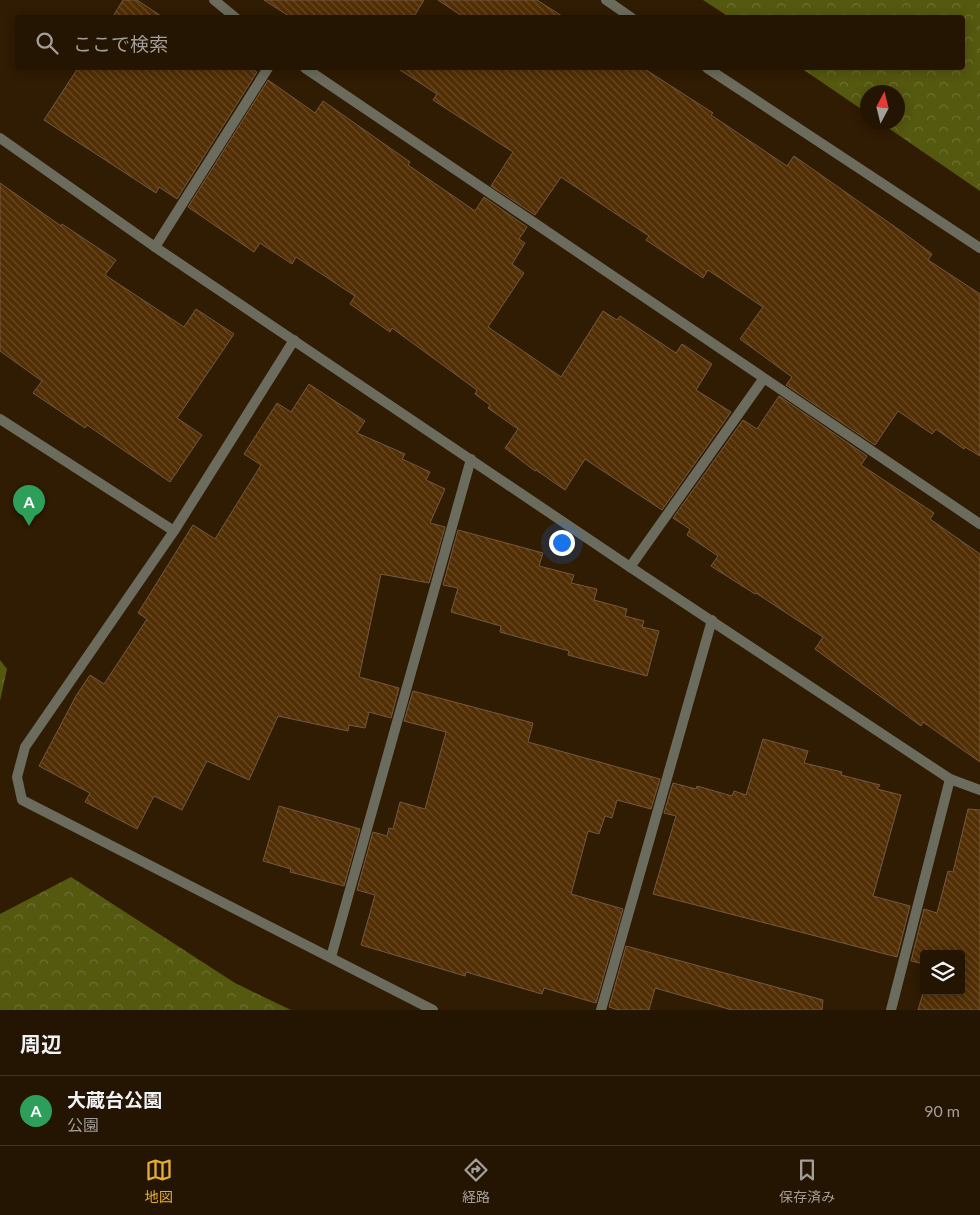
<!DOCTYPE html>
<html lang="ja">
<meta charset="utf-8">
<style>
:root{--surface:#241402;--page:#302111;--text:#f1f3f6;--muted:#a39e99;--line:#413324;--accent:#e2af34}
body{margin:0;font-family:Lato,"Noto Sans JP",sans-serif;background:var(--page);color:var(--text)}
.controls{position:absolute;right:15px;bottom:15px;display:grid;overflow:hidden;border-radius:5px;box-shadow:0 2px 12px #0003}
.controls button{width:45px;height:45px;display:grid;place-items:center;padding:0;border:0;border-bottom:1px solid var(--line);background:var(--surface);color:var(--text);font:25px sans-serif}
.compass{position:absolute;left:860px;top:85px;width:45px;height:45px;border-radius:50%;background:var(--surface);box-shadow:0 2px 12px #0003;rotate:7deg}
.you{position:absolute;left:561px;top:542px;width:18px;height:18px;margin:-12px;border:4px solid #fff;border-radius:50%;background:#1a73e8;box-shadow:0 0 0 8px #1a73e833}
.badge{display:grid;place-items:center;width:32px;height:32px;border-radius:50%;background:var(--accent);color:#fff;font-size:16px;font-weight:700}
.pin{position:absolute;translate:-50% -41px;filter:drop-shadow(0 1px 2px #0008)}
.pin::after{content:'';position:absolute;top:26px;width:18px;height:15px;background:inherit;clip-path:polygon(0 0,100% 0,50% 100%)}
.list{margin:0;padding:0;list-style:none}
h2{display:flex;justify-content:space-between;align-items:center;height:65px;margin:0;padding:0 20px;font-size:21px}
h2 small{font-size:16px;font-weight:400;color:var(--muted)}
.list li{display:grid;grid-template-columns:32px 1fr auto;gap:15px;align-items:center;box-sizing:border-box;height:70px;padding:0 20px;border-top:1px solid var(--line)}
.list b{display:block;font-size:19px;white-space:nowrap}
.list p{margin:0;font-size:16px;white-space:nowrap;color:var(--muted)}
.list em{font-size:16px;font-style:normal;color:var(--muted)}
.icon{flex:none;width:28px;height:28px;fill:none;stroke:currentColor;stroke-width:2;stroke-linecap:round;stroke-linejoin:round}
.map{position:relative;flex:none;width:980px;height:1010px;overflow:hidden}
.search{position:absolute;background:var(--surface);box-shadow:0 2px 12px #0003;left:15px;right:15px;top:15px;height:55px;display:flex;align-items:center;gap:12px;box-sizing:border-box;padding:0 18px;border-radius:5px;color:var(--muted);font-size:19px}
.sheet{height:135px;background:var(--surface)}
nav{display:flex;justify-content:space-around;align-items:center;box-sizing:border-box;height:70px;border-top:1px solid var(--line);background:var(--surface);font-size:14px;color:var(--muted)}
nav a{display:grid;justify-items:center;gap:2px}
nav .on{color:var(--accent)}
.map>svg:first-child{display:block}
.forest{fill:url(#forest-crowns)}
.building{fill:url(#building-back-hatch);stroke:#735941}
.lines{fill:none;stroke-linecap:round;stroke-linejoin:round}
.minor{stroke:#6b6c5d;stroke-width:10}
.tertiary{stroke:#6b6c5d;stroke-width:10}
</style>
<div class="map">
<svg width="980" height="1010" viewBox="0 0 980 1010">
<defs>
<pattern id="forest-crowns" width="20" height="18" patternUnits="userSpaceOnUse" patternTransform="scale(1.25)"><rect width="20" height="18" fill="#55580f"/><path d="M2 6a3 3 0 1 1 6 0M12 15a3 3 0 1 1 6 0" fill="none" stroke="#6d6f31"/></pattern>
<pattern id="building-back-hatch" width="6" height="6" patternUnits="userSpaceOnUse" patternTransform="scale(1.25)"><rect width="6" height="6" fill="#512e04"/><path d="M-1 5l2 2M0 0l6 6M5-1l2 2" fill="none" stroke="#6a4c27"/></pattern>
</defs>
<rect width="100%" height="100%" fill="#301b03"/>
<path class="forest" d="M703,0H980V191L881,123L898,122V92H868L867,113L801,68H962V18L729,17Z
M0,660L7,669L0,701Z
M71,877L235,983L291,1010H0V914Z"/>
<path class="building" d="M123,0H137L164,18H112Z
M264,0H424L413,18H292Z
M438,0H537L565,18H465Z
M78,68H250L257,72L177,199L159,187L156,193L44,120Z
M397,68H643L713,113L711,115L787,166L794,156L905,234L932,254L928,260L980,294V456L965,447L964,449L936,429L932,434L898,411L875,445L786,385L792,377L740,339L763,307L708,270L703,278L646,240L649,236L561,177L535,215L491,186L513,152L433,100L437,94Z
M268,80L315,113L323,101L410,162L408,165L475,211L484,197L527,227L519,239L525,243L512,264L524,273L488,327L561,377L603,311L617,320L620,316L676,353L682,344L712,364L696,390L731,412L662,510L585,459L565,490L536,470L535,471L505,448L518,429L488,408L490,405L475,394L477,390L392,328L390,332L350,304L355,296L296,257L292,264L260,243L254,252L188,207Z
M0,183L61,226L62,224L116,260L105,275L184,327L196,309L234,334L177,418L202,435L170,482L87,425L85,428L33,393L42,381L0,351Z
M309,384L365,421L357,433L405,454L402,459L430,472L426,480L445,489L430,523L445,527L429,583L381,574L359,677L399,688L391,718L369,712L365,728L349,725L348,731L278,716L249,780L207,761L182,810L154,796L137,829L85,802L90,793L39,766L76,696L90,675L104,684L147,619L138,613L193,525L215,539L261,465L244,454L277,403L291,412Z
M779,396L867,456L861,465L934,513L930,519L980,554V762L923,722L921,726L815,649L823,637L756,593L755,594L711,566L718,556L687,535L690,529L673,518L743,420L757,429Z
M458,530L543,553L539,566L574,575L571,583L597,589L594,600L627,609L625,616L644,621L642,627L659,631L647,676L568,655L569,651L500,632L501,626L451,612L458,588L443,585Z
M413,691L533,723L528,742L660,779L651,809L617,800L612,818L605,816L599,834L588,831L571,894L623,909L596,1003L544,988L542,994L466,972L465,976L361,945L375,895L357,890L373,832L387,836L389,828L393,829L400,802L425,809L446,732L404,721Z
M763,739L808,751L804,763L842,772L841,775L880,785L877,789L901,795L873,896L910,906L897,957L653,894L676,816L664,813L673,783L696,789L697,786L732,796L734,791L746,795Z
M279,806L360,829L344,886L290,872L291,869L263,861Z
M968,809L980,810V1010H918L924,990L961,991V954H924V964L911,961L924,909L937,913L948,871L953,872Z
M626,946L823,1000L822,1010H732L655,988L649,1010H618L609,1007Z"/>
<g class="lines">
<path class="minor" d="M214,0L236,18
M606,0L632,18
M305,68L980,524
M707,68L980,248
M155,247L268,68
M294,340L174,531L25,747L17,777L22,800L433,1010
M0,419L174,531
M630,567L764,378
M331,957L471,459
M601,1010L712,620
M891,1010L950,779"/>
<path class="tertiary" d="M0,138L155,247L630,567L950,779L980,790"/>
</g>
</svg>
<div class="controls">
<button><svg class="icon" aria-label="layers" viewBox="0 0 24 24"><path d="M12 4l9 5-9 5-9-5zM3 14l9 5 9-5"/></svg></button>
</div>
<svg class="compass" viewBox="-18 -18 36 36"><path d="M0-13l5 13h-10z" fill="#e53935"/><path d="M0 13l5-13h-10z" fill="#a39e99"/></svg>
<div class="you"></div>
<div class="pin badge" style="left:29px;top:526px;background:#2e9e5b">A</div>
<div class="search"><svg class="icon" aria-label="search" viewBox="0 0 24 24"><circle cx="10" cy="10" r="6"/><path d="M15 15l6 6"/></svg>ここで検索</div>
</div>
<section class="sheet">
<h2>周辺<small></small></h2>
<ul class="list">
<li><span class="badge" style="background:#2e9e5b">A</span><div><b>大蔵台公園</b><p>公園</p></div><em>90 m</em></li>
</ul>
</section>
<nav>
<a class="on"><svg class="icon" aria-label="map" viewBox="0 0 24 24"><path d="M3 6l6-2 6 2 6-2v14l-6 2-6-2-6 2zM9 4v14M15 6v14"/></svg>地図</a>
<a><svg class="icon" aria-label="directions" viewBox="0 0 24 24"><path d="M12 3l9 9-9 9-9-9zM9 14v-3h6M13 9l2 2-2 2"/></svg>経路</a>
<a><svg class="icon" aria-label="saved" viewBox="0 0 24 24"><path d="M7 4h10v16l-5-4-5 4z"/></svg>保存済み</a>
</nav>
